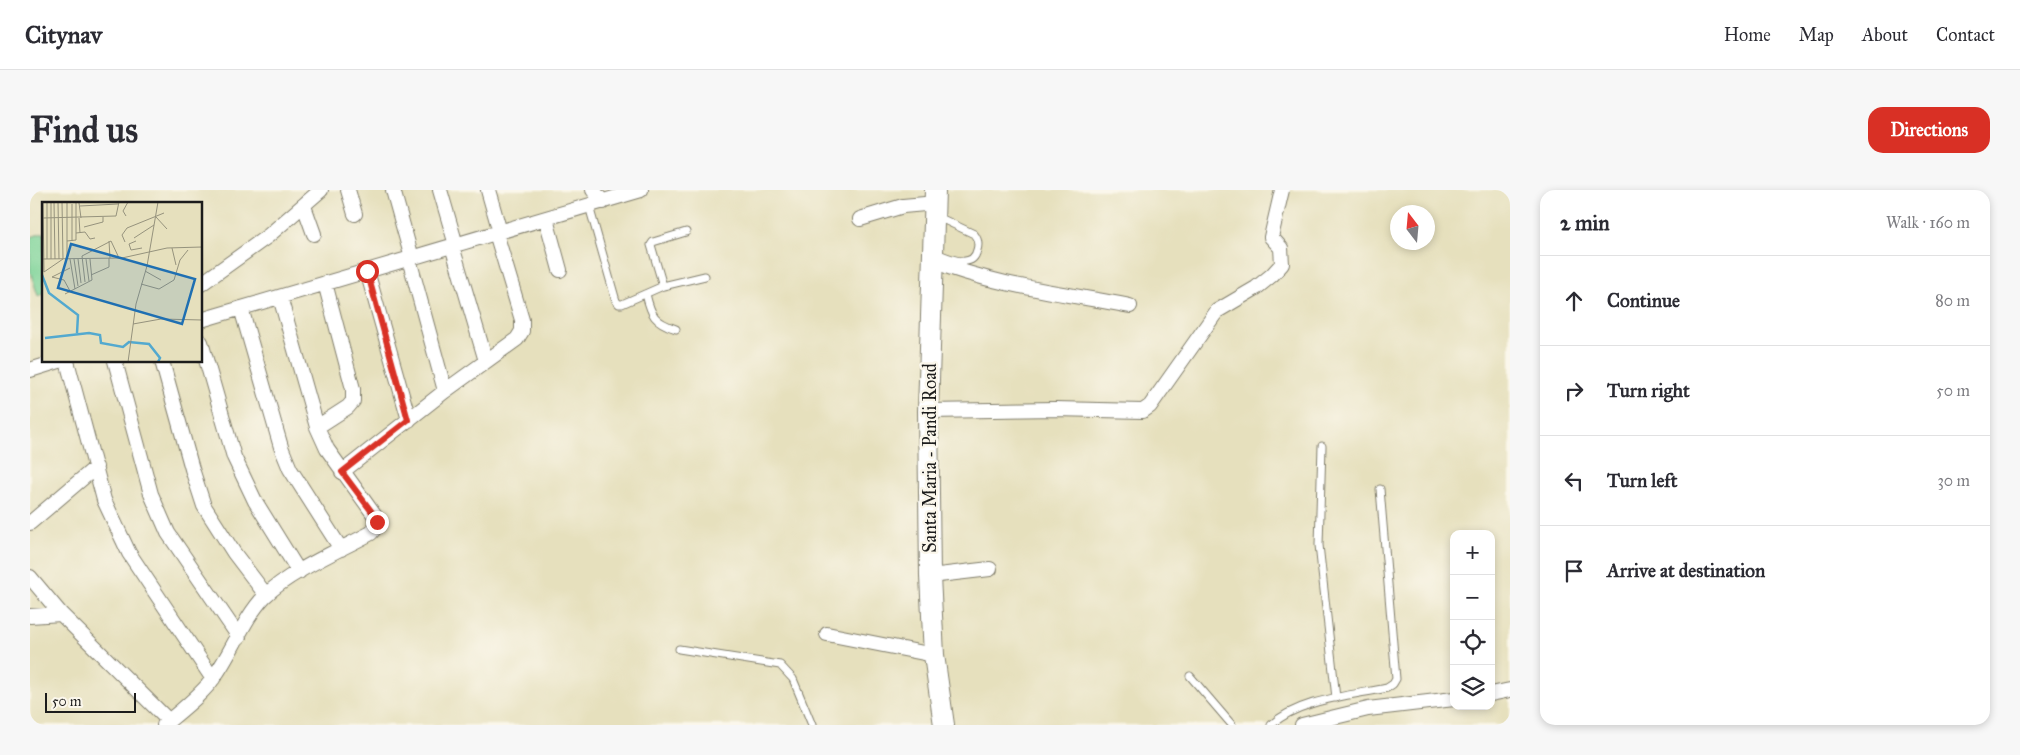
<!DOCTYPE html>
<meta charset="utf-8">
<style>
:root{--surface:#fff;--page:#f7f7f7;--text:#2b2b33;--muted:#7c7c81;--line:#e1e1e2;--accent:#d93025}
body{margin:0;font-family:"IM FELL Great Primer",serif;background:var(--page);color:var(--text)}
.controls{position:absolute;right:15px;bottom:15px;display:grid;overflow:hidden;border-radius:10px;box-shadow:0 2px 8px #0003}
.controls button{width:45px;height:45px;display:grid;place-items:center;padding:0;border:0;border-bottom:1px solid var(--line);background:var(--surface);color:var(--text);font:25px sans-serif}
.compass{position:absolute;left:1360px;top:15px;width:45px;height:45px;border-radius:50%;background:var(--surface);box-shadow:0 2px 8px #0003;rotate:344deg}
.scale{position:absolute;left:15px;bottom:12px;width:91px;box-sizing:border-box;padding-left:5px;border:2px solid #1c1c1c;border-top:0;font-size:14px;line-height:18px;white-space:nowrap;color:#1c1c1c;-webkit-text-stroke:4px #fbf7ec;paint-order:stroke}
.stop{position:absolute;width:15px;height:15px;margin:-11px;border:4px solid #d93025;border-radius:50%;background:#fff}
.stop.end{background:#d93025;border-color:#fff;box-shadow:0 1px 5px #0008}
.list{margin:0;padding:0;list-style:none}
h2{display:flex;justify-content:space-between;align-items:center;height:65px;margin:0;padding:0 20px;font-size:21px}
h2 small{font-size:16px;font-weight:400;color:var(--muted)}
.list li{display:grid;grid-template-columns:32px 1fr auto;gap:15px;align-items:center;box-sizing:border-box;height:90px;padding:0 20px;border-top:1px solid var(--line)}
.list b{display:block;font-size:19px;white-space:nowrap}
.list em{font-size:16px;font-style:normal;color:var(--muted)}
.icon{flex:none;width:28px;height:28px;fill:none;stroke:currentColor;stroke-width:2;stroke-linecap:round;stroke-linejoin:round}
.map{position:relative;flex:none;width:1480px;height:535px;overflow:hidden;border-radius:15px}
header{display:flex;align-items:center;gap:30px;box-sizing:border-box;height:70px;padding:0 25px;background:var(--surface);border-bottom:1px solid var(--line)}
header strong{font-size:24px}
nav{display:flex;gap:28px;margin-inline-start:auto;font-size:18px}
.intro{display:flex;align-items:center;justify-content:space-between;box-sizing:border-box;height:120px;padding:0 30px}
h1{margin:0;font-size:35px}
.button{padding:12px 22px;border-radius:15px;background:var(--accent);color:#fff;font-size:18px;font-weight:700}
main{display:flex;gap:30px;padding:0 30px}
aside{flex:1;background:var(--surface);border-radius:15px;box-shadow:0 2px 8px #0003}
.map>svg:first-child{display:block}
.park{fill:#7dd397;stroke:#4c785a}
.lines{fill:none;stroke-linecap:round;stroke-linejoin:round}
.lane-casing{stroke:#817e6c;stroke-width:9}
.street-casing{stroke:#817e6c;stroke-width:16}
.secondary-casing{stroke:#817e6c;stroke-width:22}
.lane{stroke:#fff;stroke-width:7}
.street{stroke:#fff;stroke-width:14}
.secondary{stroke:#fff;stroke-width:20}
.route{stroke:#d93025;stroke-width:6}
.labels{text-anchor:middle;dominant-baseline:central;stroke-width:5;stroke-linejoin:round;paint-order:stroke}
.street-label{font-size:18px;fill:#1c1c1c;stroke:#fbf7ec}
.inset-river{fill:none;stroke:#53a9cf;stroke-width:2.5}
.inset-road{fill:none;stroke:#95927d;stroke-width:1}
.view{fill:#1f6fb2;fill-opacity:0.15;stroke:#1f6fb2;stroke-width:2.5}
.inset-edge{fill:none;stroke:#1c1c1c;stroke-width:2.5}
</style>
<header>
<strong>Citynav</strong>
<nav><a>Home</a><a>Map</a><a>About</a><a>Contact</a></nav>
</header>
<div class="intro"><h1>Find us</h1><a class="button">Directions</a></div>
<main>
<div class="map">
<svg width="1480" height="535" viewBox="0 0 1480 535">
<rect width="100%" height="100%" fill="#fbf7ec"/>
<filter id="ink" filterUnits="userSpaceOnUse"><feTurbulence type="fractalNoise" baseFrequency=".02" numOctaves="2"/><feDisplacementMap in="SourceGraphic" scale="10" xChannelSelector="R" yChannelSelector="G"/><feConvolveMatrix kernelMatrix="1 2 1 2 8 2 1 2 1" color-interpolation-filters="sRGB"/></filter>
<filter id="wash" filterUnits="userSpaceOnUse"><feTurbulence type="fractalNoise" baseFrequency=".0096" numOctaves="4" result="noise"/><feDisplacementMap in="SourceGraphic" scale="20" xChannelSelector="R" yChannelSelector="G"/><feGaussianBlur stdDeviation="1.12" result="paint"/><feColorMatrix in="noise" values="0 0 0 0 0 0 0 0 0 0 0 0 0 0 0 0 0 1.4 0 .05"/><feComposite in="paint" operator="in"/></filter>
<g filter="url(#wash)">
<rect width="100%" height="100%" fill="#e6e0bd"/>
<path class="park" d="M14,43V104L8,106L0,81V47Z"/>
</g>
<g filter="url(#ink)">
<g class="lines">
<defs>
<path id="lane" d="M559,16L586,111L589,114H592L633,96L675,86
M906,63C919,68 943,80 947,60C949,54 948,49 944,44L906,26
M633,96L621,55L623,52L656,42
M616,104C621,125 624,132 646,139
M1292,256L1289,355L1306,508
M649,459L750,475L763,489L782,535
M1160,486L1202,535
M1241,535C1270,509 1319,506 1357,498L1363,494L1366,489L1350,299"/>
<path id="street" d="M318,0L325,24
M363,0L382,68
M410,0L426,55
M458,0L470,42
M563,0L573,12
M274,16L284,44
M516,29L530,80
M830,29L873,16L906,13
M422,56L456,171
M379,69L415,201
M903,71C965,96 1034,103 1100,116
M337,81L379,230
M171,94L238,46L291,0
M211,118L251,257L260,279L311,359
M171,130L611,0
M171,152L204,267L225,311L269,382
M37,171L74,310L99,363L183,489
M85,171L121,304L138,343L209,447
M132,171L162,279L174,316L204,363L236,405
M0,180L29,171
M898,221L1025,219L1113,221L1120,216L1187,121L1226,98L1242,85L1252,74L1251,58L1241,47L1252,0
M287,237L318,217L323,211V199L295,93
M312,282L415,201L487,149L492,141V130L466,43
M0,333L66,277
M900,386L960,379
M0,387L31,424
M0,426L31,424L139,531
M797,444L904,465
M1461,504L1480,500
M134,535C149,522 174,503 184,487C203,461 213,429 235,406C259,382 310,360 341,343L346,337L345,326L297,259L287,237L250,107
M1272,535L1338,519L1424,509"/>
<path id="secondary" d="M905,0L898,221L900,386L904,465L914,535"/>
</defs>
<use href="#lane" class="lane-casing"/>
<use href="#street" class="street-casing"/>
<use href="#secondary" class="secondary-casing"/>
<use href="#lane" class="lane"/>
<use href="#street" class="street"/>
<use href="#secondary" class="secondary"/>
</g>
</g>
<g class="lines" filter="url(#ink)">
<path class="route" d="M337,81L378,230L312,282L345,326L347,332"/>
</g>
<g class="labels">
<g class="street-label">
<text transform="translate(900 268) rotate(-90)">Santa Maria - Pandi Road</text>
</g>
</g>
<g transform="translate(12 12)">
<rect width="160" height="160" fill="#e6e0bd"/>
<path class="inset-river" d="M0,73L7,91L36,113L35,131M3,136L47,131L58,133L59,141L81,145L87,140L107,142L118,156L116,160"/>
<path class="inset-road" d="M1,0L2,70L21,57L20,0M5,0V57M9,0V57M12,0L13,57M16,0L17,57M25,0V57M37,1L39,16M30,2V39M38,4L76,2M84,14L81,9L86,0M114,15L125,27M1,16L74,14L77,0M37,16L38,31M42,25L61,20V15M34,31L43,30L48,37L53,36M92,36L112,23M25,39L34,38V1M67,39L68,56M94,39L87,42L89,48L100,46M83,40L80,33L85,26L122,11M130,46L134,63M1,57L80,56L125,46L160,45M28,57L33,87M32,57L36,84M36,57L39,81M44,57L47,79M28,66L10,75L22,78L28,89M103,69L119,78M49,73L67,65V56M43,80L40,54L69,39L77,56M99,82L117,87L132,78L138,58L146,48M23,92L50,78L48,57M91,122L119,117L160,118M86,160L94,102L105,64L116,0"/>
<path class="view" d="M29,42L153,77L140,122L16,86Z"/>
<rect width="160" height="160" class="inset-edge"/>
</g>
</svg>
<div class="controls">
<button>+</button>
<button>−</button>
<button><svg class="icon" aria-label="locate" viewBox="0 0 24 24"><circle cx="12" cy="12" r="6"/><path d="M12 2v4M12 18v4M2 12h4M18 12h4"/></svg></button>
<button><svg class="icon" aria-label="layers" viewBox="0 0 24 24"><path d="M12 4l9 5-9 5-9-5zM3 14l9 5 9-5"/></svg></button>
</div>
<svg class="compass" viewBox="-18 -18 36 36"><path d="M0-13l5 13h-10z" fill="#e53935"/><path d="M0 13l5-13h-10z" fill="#7c7c81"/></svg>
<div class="scale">50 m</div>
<div class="stop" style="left:337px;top:81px"></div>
<div class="stop end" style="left:347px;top:332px"></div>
</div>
<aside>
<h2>2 min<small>Walk · 160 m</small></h2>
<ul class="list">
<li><svg class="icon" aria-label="ahead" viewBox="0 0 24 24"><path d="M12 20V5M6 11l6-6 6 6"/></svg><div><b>Continue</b></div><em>80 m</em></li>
<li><svg class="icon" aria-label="right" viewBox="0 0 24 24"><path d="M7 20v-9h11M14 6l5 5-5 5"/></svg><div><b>Turn right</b></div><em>50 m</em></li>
<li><svg class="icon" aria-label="left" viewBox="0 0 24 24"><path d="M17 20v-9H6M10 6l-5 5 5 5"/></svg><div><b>Turn left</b></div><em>30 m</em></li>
<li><svg class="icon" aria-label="arrive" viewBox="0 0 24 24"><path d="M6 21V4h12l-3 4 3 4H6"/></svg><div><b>Arrive at destination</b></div></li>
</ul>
</aside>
</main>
